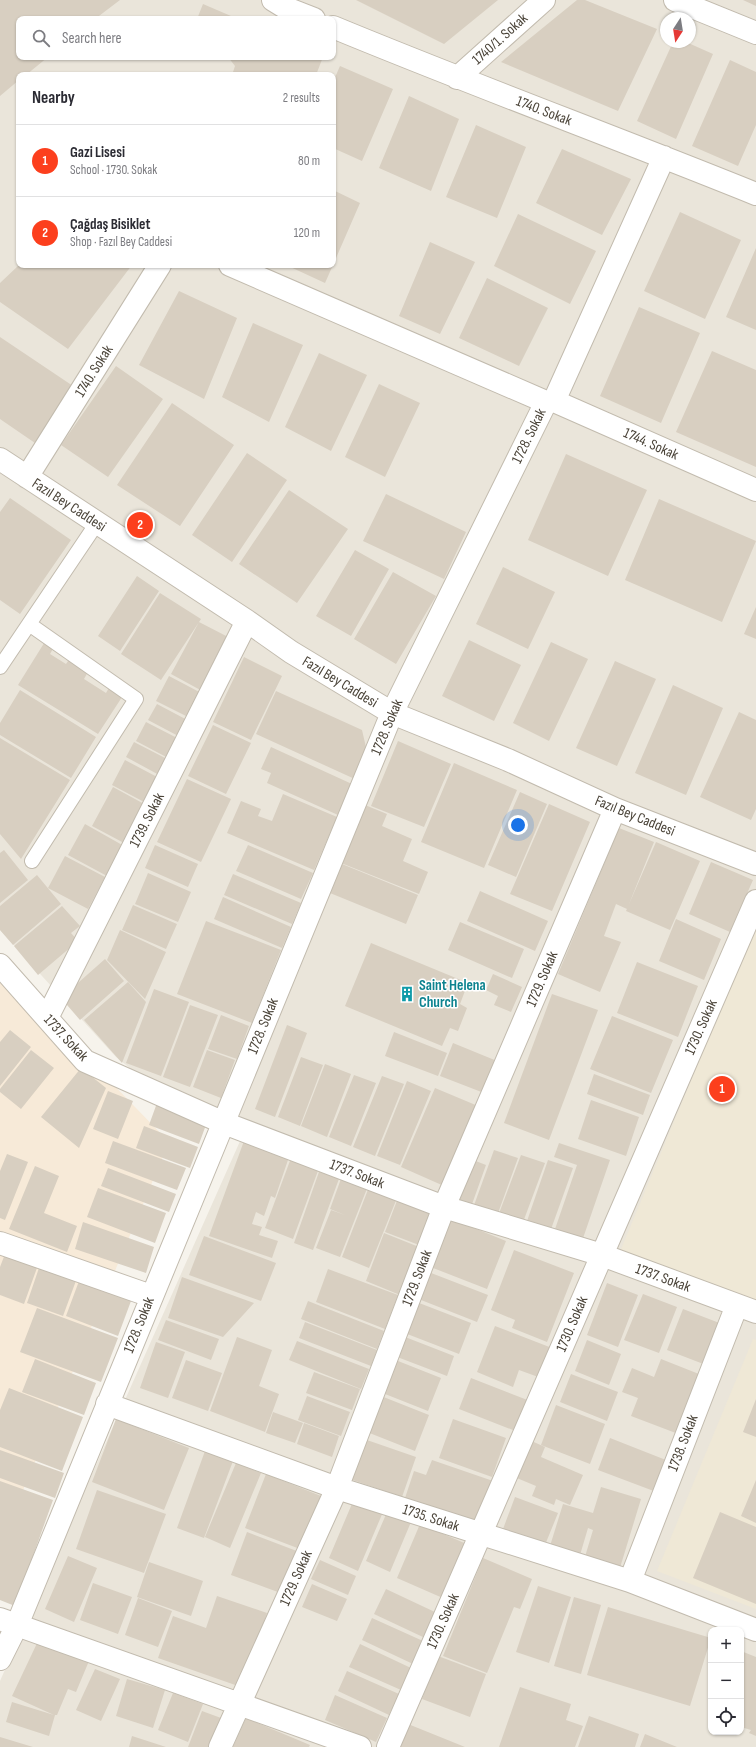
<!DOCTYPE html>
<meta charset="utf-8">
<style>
:root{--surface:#fff;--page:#f2f2f3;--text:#2b2b33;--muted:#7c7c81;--line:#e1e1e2;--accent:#fc3f1d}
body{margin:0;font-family:"Sofia Sans Condensed",sans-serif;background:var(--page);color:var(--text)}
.controls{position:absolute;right:12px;bottom:12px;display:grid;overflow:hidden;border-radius:8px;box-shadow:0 1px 3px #0004}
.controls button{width:36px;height:36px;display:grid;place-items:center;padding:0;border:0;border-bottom:1px solid var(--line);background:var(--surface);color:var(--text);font:20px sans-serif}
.compass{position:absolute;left:660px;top:12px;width:36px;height:36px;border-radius:50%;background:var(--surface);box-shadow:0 1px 3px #0004;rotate:192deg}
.you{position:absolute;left:518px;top:825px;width:14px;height:14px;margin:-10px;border:3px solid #fff;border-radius:50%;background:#1a73e8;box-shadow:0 0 0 6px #1a73e833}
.badge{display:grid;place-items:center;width:26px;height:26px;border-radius:50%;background:var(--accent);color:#fff;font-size:13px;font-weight:700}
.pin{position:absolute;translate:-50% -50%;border:2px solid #fff;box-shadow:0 1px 4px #0006}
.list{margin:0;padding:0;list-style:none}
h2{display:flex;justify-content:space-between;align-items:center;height:52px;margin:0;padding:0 16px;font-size:17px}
h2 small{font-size:13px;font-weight:400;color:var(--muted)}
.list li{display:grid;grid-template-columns:26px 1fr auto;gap:12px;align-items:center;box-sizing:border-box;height:72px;padding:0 16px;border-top:1px solid var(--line)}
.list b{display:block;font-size:15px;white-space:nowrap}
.list p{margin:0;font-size:13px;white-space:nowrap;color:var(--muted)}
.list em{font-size:13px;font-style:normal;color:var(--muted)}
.icon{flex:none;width:22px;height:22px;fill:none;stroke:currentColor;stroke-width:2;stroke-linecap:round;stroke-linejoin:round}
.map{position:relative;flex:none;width:756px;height:1747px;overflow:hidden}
.search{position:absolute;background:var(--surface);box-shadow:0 1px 3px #0004;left:16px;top:16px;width:320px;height:44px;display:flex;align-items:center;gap:10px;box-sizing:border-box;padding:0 14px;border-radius:8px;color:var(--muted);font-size:15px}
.panel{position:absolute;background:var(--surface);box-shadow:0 1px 3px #0004;left:16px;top:72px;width:320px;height:196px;border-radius:8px}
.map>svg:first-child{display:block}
.residential{fill:#eae5da;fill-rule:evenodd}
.commercial{fill:#f7ead8}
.education{fill:#efe8d6}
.building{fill:#d8cfc1}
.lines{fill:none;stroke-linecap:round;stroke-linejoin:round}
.lane-casing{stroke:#c2bbae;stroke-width:16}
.street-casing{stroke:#c2bbae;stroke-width:24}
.lane{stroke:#fff;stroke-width:14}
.street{stroke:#fff;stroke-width:22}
.labels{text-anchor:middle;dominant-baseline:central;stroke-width:3;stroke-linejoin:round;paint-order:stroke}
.street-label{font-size:15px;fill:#4b4439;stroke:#fff}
.culture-label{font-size:15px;font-weight:bold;fill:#0d838f;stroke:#fff;text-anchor:start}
</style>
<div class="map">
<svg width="756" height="1747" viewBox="0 0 756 1747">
<rect width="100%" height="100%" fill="#f6f3ec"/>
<path class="residential" d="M0,0H756V1747H0V1681L249,1121L190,1116L116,1057L0,930ZM666,18H690V42H666ZM19,19H333V57H19ZM19,75H333V265H19ZM711,1630H741V1732H711Z"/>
<path class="commercial" d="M0,968L169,1142L0,1545Z"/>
<path class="education" d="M756,924V1302L619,1254Z
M753,1339L756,1340V1609L657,1571Z"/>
<path class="building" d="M0,0H120L95,19H19V57H48L26,75H19V80L0,96Z
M356,0H498L444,44Z
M577,0H585L657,29L618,111L501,62Z
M743,0H756V6Z
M203,4L238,19H197Z
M673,42H686L713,54L676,139L637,121Z
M228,57H323L316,75H232L235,66Z
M730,60L756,72V125L738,166L692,146Z
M340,66L393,89L362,161L333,148V82Z
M409,96L459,119L431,191L379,168Z
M476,125L526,147L497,218L446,197Z
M562,149L631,179L602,235L536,203Z
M333,190L360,203L333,265Z
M680,212L741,240L705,319L644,291Z
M518,214L596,251L570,304L494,266Z
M430,242L475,262L440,334L399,316Z
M756,248V330L726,317Z
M19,265H132L68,349L0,302V283Z
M286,265H333L325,283Z
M487,278L548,308L519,366L459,338Z
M179,291L237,318L204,399L139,365Z
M639,307L700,333L661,423L600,396Z
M253,323L303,345L269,422L222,397Z
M0,337L73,386L35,443L0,419Z
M712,351L756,370V467L676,432Z
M319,353L367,375L331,451L285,427Z
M116,366L163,399L108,477L61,445Z
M379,384L420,403L385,477L345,457Z
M172,403L234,445L180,526L117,485Z
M247,453L287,480L232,562L192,535Z
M566,454L647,490L608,576L528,540Z
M289,490L348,529L297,603L239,564Z
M386,494L466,532L444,579L363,541Z
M10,498L71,540L20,614L0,600V512Z
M659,499L756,541L722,622L625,580Z
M355,550L389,569L351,636L316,616Z
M503,567L555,592L528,649L476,624Z
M393,572L436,596L396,664L354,639Z
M137,576L159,591L120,651L98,636Z
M160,593L201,619L161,680L121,654Z
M756,607V639L744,634Z
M199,622L232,639L204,692L171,674Z
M46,640L55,645L50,654L66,664L70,658L89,670L84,679L106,693L110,686L124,694L98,734L18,685Z
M469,640L521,665L494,721L442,696Z
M551,642L588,659L549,741L513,723Z
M244,657L282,676L251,740L213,722Z
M615,661L656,679L617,766L576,748Z
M169,676L205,695L192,719L156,701Z
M673,685L723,708L686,795L635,773Z
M20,690L96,737L71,778L0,735V723Z
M276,691L362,730L368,756L357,780L256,734Z
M157,704L191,722L182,738L148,720Z
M739,712L756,720V809L751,820L700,797Z
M146,722L181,740L170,759L136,741Z
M213,725L251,743L226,794L188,776Z
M0,738L70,780L21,859L0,834Z
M398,741L451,764L424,827L371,806Z
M134,742L169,760L161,776L126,757Z
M271,747L352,784L338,815L267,783L271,773L261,769Z
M125,760L159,778L146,803L112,785Z
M454,763L517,790L484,868L421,842Z
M187,779L231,799L201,862L157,842Z
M113,787L146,805L124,843L92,826Z
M520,792L547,804L516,877L488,865Z
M283,794L337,817L314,870L227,833L241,801L261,809L258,816L272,821Z
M549,804L590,822L552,911L510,894Z
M365,805L387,814L382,826L412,839L403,861L428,872L419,894L341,863Z
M85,824L124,846L107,876L68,855Z
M619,828L654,842L627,909L616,904L604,936L621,942L600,992L558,974Z
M656,842L700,861L670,930L626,911Z
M155,845L198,864L188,887L145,868Z
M248,845L313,873L301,899L236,871Z
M4,850L28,880L0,903V853Z
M65,856L105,877L88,909L48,888Z
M711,862L753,880L730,932L689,914Z
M342,864L418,895L406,924L330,893Z
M148,873L191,892L178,922L135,904Z
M233,874L301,903L292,924L224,895Z
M37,875L61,904L13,945L0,930V906Z
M480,891L548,921L535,951L467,921Z
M223,897L291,927L282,948L214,919Z
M133,905L177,924L166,949L122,930Z
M62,906L80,926L71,933L78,941L38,975L14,946Z
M676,919L721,939L704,980L659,961Z
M206,921L281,950L252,1023L177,994Z
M460,922L524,949L512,978L448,950Z
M120,930L166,952L145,999L107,960Z
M371,943L468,983L460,1004L467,1008L458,1031L450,1028L442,1046L345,1006Z
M105,959L124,981L80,1020L61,998Z
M637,962L698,986L678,1037L617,1013Z
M493,974L522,987L511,1012L494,1005L498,996L486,990Z
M128,982L146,1002L122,1063L84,1020Z
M154,989L189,1002L161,1076L126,1063Z
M552,994L598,1010L549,1140L504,1123Z
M190,1005L218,1015L190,1087L163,1077Z
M221,1015L249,1026L237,1059L208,1049Z
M612,1016L673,1040L651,1093L590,1069Z
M287,1025L307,1033L275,1117L255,1109Z
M10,1030L31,1047L0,1086V1042Z
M394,1032L447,1053L438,1076L385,1056Z
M453,1043L497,1061L484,1093L440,1076Z
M31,1050L54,1068L21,1109L0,1092V1089Z
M207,1050L235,1060L221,1098L193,1087Z
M301,1057L323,1065L300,1126L278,1117Z
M325,1064L351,1074L327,1137L301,1126Z
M81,1068L106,1088L79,1148L41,1117Z
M594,1074L650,1095L643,1115L587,1094Z
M354,1075L376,1083L351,1146L329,1137Z
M382,1076L404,1084L375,1156L353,1147Z
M407,1081L431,1091L400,1165L377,1156Z
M435,1088L478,1106L444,1186L401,1167Z
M108,1091L133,1101L118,1139L93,1129Z
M591,1100L639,1117L626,1156L578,1139Z
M157,1103L207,1122L199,1144L149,1125Z
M144,1126L198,1147L190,1168L136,1148Z
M113,1141L186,1168L177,1190L105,1163Z
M244,1141L289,1157L275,1198L271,1196L264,1216L256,1212L252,1224L262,1227L259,1235L278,1241L272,1258L209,1236Z
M559,1143L610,1160L581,1244L553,1235L577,1165L554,1157Z
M494,1150L518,1158L497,1216L473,1208Z
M7,1154L28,1162L5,1220L0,1218V1171Z
M521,1155L545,1163L522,1225L498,1216Z
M291,1158L319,1168L293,1239L265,1228Z
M468,1158L486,1165L471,1207L452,1200Z
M548,1160L573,1168L550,1232L526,1224Z
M35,1166L59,1176L44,1213L77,1226L67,1252L9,1229Z
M108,1168L176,1194L169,1212L101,1186Z
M320,1169L340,1176L313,1250L294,1243Z
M342,1176L368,1186L340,1257L316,1248L331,1210L345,1215L330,1209Z
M369,1187L397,1198L369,1268L342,1257Z
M98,1188L166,1213L155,1243L87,1217Z
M398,1198L433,1211L419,1245L385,1232Z
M447,1217L506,1241L487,1289L428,1266Z
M83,1222L154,1247L146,1273L75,1249Z
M384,1233L419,1247L400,1295L366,1281Z
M204,1236L276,1263L261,1301L189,1275Z
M514,1250L574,1273L547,1342L512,1328L515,1320L491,1310Z
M5,1254L38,1265L24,1304L0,1295V1267Z
M40,1265L77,1278L63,1316L27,1303Z
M328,1269L398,1295L385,1329L316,1302Z
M426,1271L488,1295L477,1322L416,1298Z
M182,1277L254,1303L223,1337L168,1318Z
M79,1281L131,1301L118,1336L66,1316Z
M607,1283L638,1295L618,1347L587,1335Z
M643,1294L677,1307L659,1353L624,1340Z
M308,1301L384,1331L377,1349L301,1319Z
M414,1301L471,1323L459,1354L402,1332Z
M37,1308L118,1338L101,1382L20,1352Z
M683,1309L722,1324L706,1365L667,1350Z
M166,1320L219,1339L211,1360L158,1340Z
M305,1322L377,1350L371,1366L299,1338Z
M495,1326L552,1348L541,1378L519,1370L513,1387L477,1372Z
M400,1335L454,1356L447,1376L392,1355Z
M237,1337L272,1350L259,1386L279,1394L265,1432L210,1411Z
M587,1340L621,1354L609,1385L575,1371Z
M297,1341L369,1369L361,1389L289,1360Z
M156,1342L185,1352L168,1398L140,1388Z
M35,1359L96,1383L84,1415L22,1392Z
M393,1359L441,1378L428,1411L380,1392Z
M661,1359L704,1376L681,1435L631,1416L638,1398L622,1392L632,1368L654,1377Z
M186,1360L222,1373L208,1411L172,1398Z
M314,1372L360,1389L352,1410L306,1393Z
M571,1374L618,1392L607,1421L560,1402Z
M471,1378L530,1401L518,1432L459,1409Z
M9,1388L83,1417L62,1471L0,1447V1410Z
M307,1396L350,1412L341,1436L298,1420Z
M381,1396L429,1415L415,1451L367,1432Z
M756,1399V1437L743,1432Z
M556,1405L605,1424L590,1464L541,1445Z
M273,1412L303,1423L295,1443L266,1433Z
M116,1419L189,1448L164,1510L92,1482Z
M453,1419L506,1438L492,1477L439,1458Z
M304,1423L339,1436L332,1457L297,1444Z
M610,1438L671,1462L659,1493L598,1470Z
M364,1439L416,1457L402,1497L350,1479Z
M527,1439L545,1447L541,1457L583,1475L570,1505L556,1499L554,1505L532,1496L536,1486L512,1476Z
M0,1450L64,1473L55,1498L0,1478Z
M205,1451L233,1461L204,1538L177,1528Z
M432,1460L496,1482L481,1528L404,1501L414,1471L426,1475Z
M236,1463L261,1473L230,1548L205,1537Z
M266,1474L321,1496L300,1549L245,1528Z
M756,1480V1523L741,1516Z
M0,1481L53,1500L15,1606L0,1600Z
M601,1487L641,1499L619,1571L584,1560L593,1530L588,1528L580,1555L550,1546L563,1504L593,1513Z
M97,1490L166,1514L144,1573L76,1549Z
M515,1497L558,1513L545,1545L503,1529Z
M354,1499L383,1512L358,1571L329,1558Z
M387,1512L411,1522L390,1572L366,1561Z
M720,1512L756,1527V1604L693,1578Z
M420,1524L469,1545L445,1599L397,1578Z
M247,1532L302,1553L286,1595L231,1575Z
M68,1556L97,1568L74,1622L45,1609Z
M483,1558L532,1579L520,1609L514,1607L487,1673L443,1656Z
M320,1560L356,1576L348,1595L311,1579Z
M149,1562L203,1581L191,1616L137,1597Z
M93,1583L132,1597L118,1634L80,1620Z
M312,1584L347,1599L337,1621L302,1607Z
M538,1586L571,1597L549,1663L516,1652Z
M386,1589L437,1613L425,1638L374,1614Z
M217,1596L267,1613L241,1687L158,1658L173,1616L206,1628Z
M574,1597L601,1605L581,1674L554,1666Z
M138,1598L172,1611L158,1647L125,1635Z
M608,1607L711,1638L690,1706L587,1675Z
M372,1618L423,1641L413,1664L362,1640Z
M39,1639L89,1661L76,1692L68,1689L57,1715H55L49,1736L6,1722L12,1702L54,1715L12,1696Z
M360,1644L411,1668L401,1690L349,1667Z
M741,1651L756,1657V1736L749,1733L751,1730L741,1727Z
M438,1656L486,1674L470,1717L422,1699Z
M95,1669L120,1679L101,1721L76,1710Z
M347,1671L399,1694L389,1715L338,1691Z
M127,1679L165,1690L153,1728L116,1716Z
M520,1687L571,1704L566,1720L583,1726L575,1747H499Z
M173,1693L203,1704L188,1742L158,1730Z
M335,1695L387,1718L376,1742L325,1720Z
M202,1711L221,1718L210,1747H188Z
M589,1716L639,1734L635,1747H578Z
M246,1718L310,1745L309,1747H233Z
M408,1724L465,1747H399Z
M645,1734L677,1747H640Z
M132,1736L166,1747H129Z
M0,1737L33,1747H0Z"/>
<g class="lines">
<defs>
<path id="lane" d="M29,624L136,699L32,861
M0,667L97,523"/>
<path id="street" d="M273,0L286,8L314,19
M675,0L756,33
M333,27C473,85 615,137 756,194
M457,78L544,0
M230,265L546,402L554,401L756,490
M554,401L664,157
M0,459L247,621L291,652L392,713L508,760L615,809L756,864
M27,477L160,265
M0,965L85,1061L224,1123L444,1207L602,1255L756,1312
M47,1018L247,621
M0,1243L151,1296
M107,1404L337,1488L630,1581L756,1630
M630,1581L737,1305
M0,1619L360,1747
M0,1659L17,1625L392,713L546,402
M220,1747L337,1488L444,1207L615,809
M388,1747L756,901"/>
</defs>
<use href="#lane" class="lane-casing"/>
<use href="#street" class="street-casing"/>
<use href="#lane" class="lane"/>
<use href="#street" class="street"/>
</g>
<defs>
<symbol id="building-bare" viewBox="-9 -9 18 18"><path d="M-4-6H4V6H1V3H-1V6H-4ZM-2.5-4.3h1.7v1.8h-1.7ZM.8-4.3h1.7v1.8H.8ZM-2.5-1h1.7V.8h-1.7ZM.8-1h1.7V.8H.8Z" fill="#0f9aa8" stroke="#fff" stroke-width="2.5" paint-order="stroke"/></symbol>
</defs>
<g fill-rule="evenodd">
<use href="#building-bare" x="396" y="983" width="22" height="22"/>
</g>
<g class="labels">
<g class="street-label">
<text transform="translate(500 39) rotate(-42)">1740/1. Sokak</text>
<text transform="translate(544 111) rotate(21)">1740. Sokak</text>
<text transform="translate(94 371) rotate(-58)">1740. Sokak</text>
<text transform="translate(529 436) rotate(-64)">1728. Sokak</text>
<text transform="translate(651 444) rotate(24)">1744. Sokak</text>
<text transform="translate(69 505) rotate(33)">Fazıl Bey Caddesi</text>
<text transform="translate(340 682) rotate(31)">Fazıl Bey Caddesi</text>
<text transform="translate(387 727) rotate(-67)">1728. Sokak</text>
<text transform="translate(635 816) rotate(22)">Fazıl Bey Caddesi</text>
<text transform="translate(147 820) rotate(-63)">1739. Sokak</text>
<text transform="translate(542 979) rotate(-67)">1729. Sokak</text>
<text transform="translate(263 1026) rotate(-68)">1728. Sokak</text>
<text transform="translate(701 1027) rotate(-66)">1730. Sokak</text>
<text transform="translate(66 1038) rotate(47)">1737. Sokak</text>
<text transform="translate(357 1174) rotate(21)">1737. Sokak</text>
<text transform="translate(417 1278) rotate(-69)">1729. Sokak</text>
<text transform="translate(663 1278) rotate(20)">1737. Sokak</text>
<text transform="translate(572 1324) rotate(-67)">1730. Sokak</text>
<text transform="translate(139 1325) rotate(-68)">1728. Sokak</text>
<text transform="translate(683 1443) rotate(-69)">1738. Sokak</text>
<text transform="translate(431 1518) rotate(18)">1735. Sokak</text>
<text transform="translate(296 1578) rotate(-66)">1729. Sokak</text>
<text transform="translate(443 1621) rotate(-66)">1730. Sokak</text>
</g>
<g class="culture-label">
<text x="419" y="985">Saint Helena<tspan x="419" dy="17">Church</tspan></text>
</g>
</g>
</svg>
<div class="controls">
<button>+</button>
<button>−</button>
<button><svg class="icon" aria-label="locate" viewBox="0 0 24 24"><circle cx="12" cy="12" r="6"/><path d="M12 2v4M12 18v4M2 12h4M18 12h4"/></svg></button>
</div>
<svg class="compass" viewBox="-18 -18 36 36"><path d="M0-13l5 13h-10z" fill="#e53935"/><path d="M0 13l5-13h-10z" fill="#7c7c81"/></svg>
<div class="you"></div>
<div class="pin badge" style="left:722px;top:1089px">1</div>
<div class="pin badge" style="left:140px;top:525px">2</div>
<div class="search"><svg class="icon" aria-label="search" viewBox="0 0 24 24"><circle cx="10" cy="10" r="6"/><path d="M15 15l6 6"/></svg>Search here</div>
<section class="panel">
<h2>Nearby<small>2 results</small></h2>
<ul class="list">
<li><span class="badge">1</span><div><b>Gazi Lisesi</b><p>School · 1730. Sokak</p></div><em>80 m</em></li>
<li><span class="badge">2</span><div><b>Çağdaş Bisiklet</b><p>Shop · Fazıl Bey Caddesi</p></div><em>120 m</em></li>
</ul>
</section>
</div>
